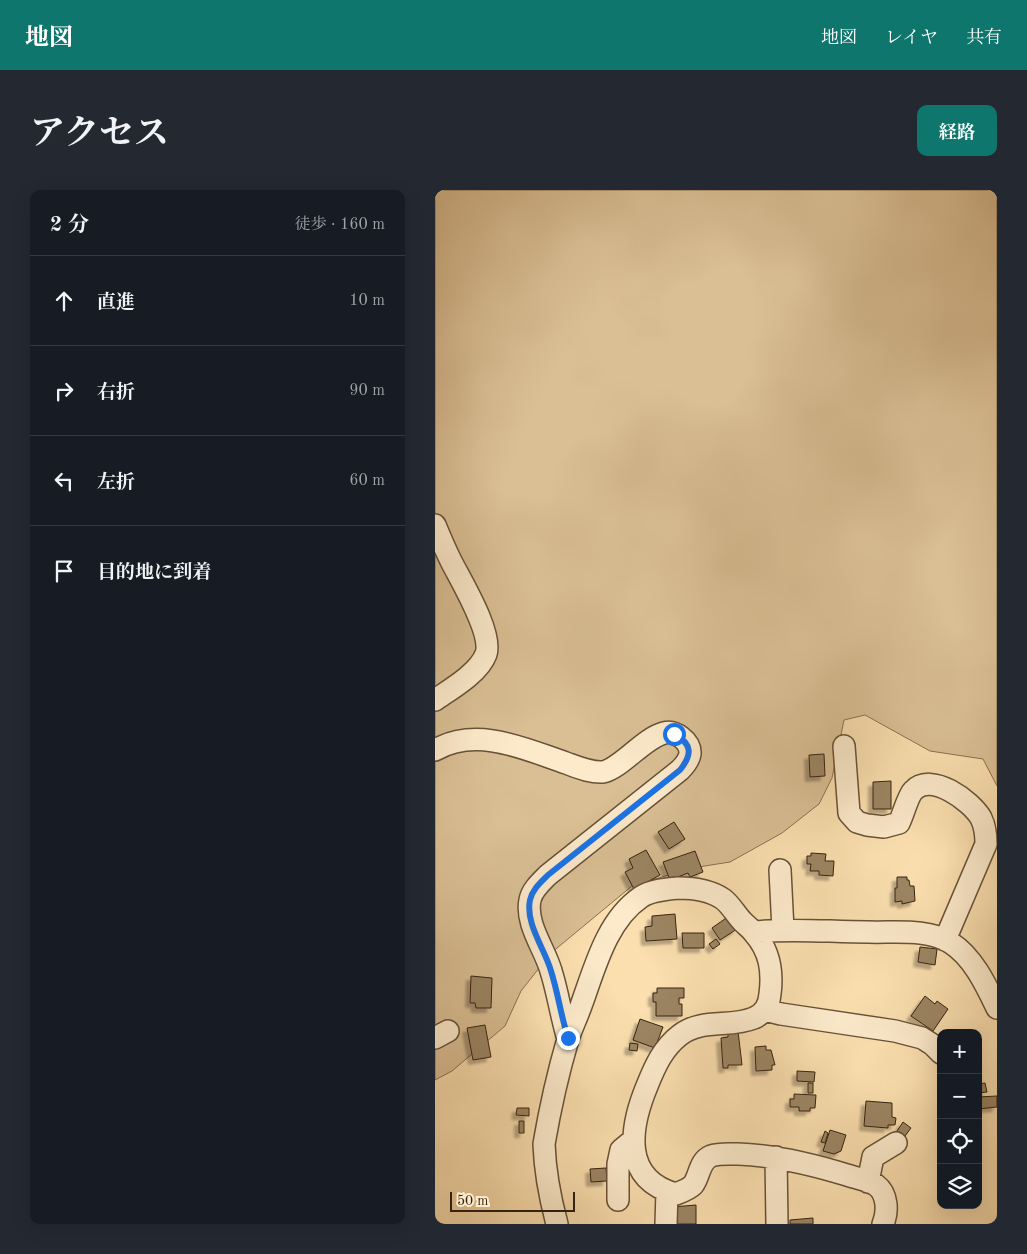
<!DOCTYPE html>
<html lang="ja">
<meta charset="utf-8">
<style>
:root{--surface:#171b24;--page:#242831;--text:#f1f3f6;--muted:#9ea1a6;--line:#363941;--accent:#0f766e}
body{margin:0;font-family:"Old Standard TT","Noto Serif JP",serif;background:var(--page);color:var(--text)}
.controls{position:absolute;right:15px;bottom:15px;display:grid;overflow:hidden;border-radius:10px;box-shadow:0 5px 20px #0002}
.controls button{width:45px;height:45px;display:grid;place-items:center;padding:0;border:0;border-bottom:1px solid var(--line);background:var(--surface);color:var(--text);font:25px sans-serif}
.scale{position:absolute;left:15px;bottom:12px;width:125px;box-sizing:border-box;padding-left:5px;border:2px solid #362310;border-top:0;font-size:14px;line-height:18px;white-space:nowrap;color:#362310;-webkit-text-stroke:4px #fceacb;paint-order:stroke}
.stop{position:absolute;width:15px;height:15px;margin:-11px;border:4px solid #1a73e8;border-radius:50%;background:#fff}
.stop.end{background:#1a73e8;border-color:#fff;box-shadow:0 1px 5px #0008}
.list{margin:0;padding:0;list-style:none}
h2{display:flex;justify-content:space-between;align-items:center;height:65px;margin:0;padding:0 20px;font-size:21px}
h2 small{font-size:16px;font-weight:400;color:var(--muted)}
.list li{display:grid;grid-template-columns:32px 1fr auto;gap:15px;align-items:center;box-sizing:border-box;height:90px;padding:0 20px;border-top:1px solid var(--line)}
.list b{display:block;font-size:19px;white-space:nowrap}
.list em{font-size:16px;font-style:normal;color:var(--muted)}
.icon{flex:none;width:28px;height:28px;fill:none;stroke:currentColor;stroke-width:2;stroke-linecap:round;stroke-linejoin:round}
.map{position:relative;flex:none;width:562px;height:1034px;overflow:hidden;border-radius:10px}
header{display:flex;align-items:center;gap:30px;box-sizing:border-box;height:70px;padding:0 25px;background:var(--accent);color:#fff}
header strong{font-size:24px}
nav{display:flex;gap:28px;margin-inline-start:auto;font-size:18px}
.intro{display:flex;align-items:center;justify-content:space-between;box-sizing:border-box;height:120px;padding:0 30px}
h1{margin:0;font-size:35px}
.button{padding:12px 22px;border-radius:10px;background:var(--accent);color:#fff;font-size:18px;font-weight:700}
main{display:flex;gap:30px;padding:0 30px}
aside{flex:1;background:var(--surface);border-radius:10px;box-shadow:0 5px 20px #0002}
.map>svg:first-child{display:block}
.green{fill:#dabf94;stroke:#887152}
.building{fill:#9c8563;stroke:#362310;filter:url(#shadow)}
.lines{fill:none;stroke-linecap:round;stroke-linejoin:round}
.minor-casing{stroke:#675238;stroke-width:24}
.minor{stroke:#fceacb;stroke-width:21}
.route{stroke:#1a73e8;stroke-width:6}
</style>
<header>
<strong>地図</strong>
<nav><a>地図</a><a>レイヤ</a><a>共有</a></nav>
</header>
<div class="intro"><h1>アクセス</h1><a class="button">経路</a></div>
<main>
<aside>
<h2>2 分<small>徒歩 · 160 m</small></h2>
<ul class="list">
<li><svg class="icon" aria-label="ahead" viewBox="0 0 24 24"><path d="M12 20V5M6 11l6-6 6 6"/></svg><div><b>直進</b></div><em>10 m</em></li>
<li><svg class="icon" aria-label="right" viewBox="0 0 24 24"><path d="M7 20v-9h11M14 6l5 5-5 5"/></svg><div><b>右折</b></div><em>90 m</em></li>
<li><svg class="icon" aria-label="left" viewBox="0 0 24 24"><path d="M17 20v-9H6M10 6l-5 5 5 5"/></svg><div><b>左折</b></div><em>60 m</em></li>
<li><svg class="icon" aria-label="arrive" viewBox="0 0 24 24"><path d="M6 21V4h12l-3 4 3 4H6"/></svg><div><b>目的地に到着</b></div></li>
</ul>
</aside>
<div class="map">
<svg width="562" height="1034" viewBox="0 0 562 1034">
<defs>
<filter id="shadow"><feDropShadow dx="-4.5" dy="4.5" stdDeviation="1" flood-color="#0004"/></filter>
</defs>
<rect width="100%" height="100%" fill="#fbdfaf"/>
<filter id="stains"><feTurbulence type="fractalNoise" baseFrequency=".004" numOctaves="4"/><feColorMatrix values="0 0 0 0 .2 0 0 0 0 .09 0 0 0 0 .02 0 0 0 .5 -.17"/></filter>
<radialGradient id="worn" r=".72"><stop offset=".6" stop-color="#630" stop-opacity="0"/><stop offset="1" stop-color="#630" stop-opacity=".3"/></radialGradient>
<path class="green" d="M0,0H562V596L548,569L495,561L430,525L409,530L397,588L384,614L347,643L295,672L257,678L197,696L116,763L86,801L70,836L17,881L0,890Z"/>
<path class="building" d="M389,564L390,586L375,587L374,565Z
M456,591V619H438V592Z
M239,632L250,649L234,659L223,642Z
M211,660L225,685L214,691L215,693L200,701L190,682L198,678L194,669Z
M260,661L268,682L255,687L253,683L235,690L228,672Z
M376,663L391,664L390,671H399L398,686L384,685V681H375L376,674H372V666H376Z
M462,687H472V690H474L475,696H479L480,711L467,714V711L460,712V698H462Z
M240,724L242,749L211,751L210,737L217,736V726Z
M294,726L302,739L285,750L277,738Z
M247,743H269V758H248Z
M281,749L285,754L278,759L274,754Z
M485,757L502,759L500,775L483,772Z
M36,786L57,788L56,818H41L40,813H35Z
M222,798H249V808H244V814H247V826H221V812H218V803H222Z
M490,806L500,814L502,811L513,819L498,841L476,826Z
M205,829L228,837L220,858L198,850Z
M50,835L56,867L38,870L32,838Z
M303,841L307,875H293V878H288L286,848L293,847V842Z
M195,853L203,854L202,861L194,860Z
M331,856V860H336L340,875H337V880L321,881L320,857Z
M362,881L380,882L379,892L362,891Z
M373,893H378V903H373Z
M550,893L552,902L543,903V894Z
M359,904L381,905L380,918H375V921H364V917H355V909H359Z
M562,906V917L543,919V907Z
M431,911L457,913V927L461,928L460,935H453V938L429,936Z
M82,918H94V926L81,925Z
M84,931H89V943H84Z
M468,932L476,938L470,946L462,941Z
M395,940L411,945L406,961L399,964L388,961Z
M390,941L393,943L390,953L386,952Z
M171,978L172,991L156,992L155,979Z
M261,1015V1034H238L237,1017Z
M378,1028V1034H355V1030Z"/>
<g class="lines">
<defs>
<path id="minor" d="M0,335C5,347 10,359 16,371C26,391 58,443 51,464C44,483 16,499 0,510
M409,556L414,623L422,632L432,635L449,637L464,633C468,625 473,606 478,601C496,581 536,611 546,628C550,636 551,645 551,654L510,750
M0,560C42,536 90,559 131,573C142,577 156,583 168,582C185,579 209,548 229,543C240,540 256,551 255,564C254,570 249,576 245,580L113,685C105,693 97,700 95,710C90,734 110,759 116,781C123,803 126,826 133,849
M345,680L348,740
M319,742C357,738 395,742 433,742C459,743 493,738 516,753C538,767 551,795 562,818
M330,820L346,824L460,841L487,848L498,855L506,863
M0,848L13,841
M341,967L342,1034
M433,992L438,967L461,953
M183,1010V974L186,960L198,950
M122,1034C115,1008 110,982 109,954C115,919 123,883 133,849C137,837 143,825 147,813C160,777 172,730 206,707C216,700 232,699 243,698C259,698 275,700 288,709C296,715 301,725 308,732C312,736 316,739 319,743C335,761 338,781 335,804C334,815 330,823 319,828C295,838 267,828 245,845C228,858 220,876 212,896C195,937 186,989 241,1004C246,1002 254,999 258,995C265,986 264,971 276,966C284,963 294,964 303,964C340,965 376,974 412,985C421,988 433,990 441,995C453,1004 453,1022 448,1034
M231,1034L232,1001"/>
</defs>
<use href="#minor" class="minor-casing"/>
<use href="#minor" class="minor"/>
</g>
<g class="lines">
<path class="route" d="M133,848C126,826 123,803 116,781C110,759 90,734 95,710C97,700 105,693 113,685L245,580C257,565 258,554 239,544"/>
</g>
<rect width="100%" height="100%" filter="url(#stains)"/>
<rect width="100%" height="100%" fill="url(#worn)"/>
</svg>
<div class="controls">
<button>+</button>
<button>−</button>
<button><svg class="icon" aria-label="locate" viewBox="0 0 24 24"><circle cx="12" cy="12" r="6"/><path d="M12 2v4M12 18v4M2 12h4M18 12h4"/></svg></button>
<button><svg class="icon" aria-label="layers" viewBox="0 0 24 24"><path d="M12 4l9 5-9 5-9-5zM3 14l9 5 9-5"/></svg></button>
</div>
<div class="scale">50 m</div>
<div class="stop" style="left:239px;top:544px"></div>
<div class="stop end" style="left:133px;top:848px"></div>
</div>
</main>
